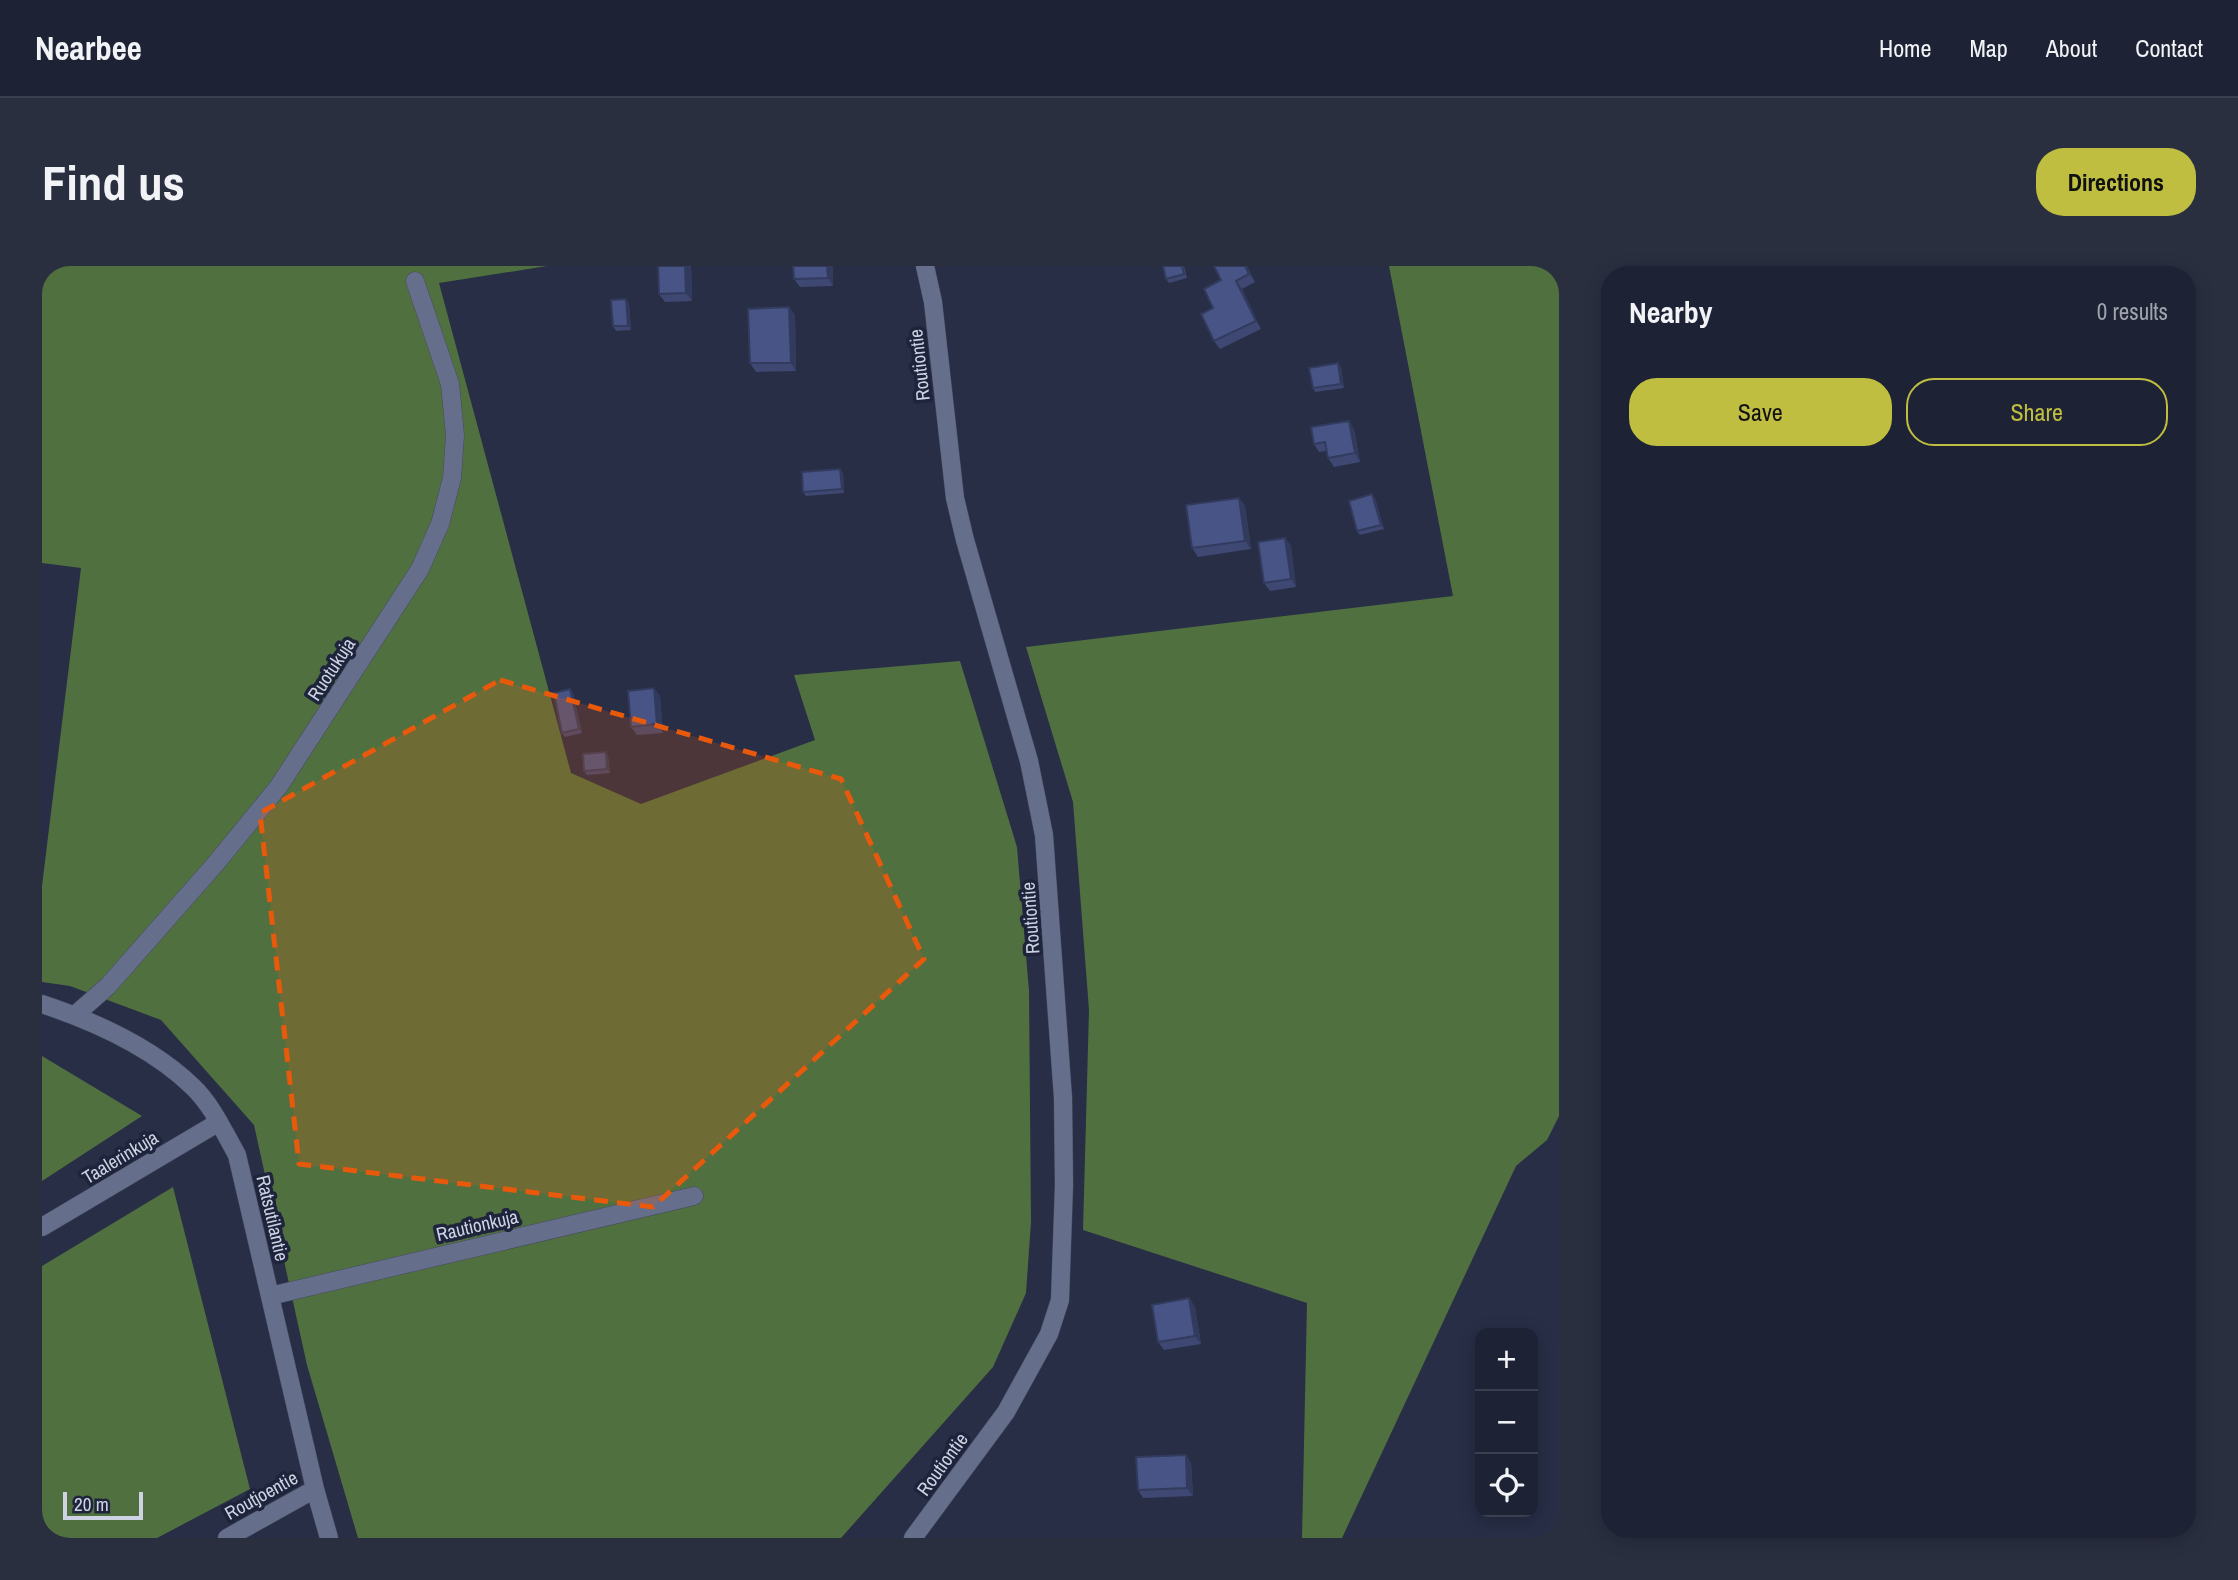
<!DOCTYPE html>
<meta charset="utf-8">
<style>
:root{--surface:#1d2234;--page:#2a2f40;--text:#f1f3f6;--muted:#a0a4ac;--line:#3b3f4f;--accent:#c0be40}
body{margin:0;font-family:"Archivo Narrow",sans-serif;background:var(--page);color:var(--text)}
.controls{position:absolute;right:21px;bottom:21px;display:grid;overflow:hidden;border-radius:14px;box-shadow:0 4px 18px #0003}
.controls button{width:63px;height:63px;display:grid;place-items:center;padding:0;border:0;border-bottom:2px solid var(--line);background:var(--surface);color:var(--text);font:35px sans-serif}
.scale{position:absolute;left:21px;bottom:18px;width:80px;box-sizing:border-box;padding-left:7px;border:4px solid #ced3e3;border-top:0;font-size:19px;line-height:24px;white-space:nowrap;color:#ced3e3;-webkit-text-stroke:5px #1e243c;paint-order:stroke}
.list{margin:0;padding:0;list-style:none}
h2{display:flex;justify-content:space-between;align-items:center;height:91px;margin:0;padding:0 28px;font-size:30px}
h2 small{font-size:23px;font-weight:400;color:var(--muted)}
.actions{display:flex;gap:14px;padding:21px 28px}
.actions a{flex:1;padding:16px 0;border:2px solid var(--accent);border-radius:28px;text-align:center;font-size:24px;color:var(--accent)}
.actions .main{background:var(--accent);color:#111}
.icon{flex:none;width:38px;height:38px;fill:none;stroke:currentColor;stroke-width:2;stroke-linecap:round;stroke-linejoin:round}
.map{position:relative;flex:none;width:1517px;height:1272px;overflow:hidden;border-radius:28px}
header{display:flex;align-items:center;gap:42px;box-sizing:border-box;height:98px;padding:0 35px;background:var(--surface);border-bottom:2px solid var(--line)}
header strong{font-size:33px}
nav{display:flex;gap:38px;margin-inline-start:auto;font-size:24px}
.intro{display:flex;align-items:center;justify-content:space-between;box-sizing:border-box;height:168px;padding:0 42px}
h1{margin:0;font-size:49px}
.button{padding:18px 32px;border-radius:28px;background:var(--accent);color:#111;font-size:24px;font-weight:700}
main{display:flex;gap:42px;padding:0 42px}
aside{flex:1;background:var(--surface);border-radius:28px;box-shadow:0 4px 18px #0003}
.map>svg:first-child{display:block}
.forest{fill:#517040}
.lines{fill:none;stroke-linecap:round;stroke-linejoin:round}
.minor-casing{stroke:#454b5f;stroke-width:19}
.minor{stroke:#656e8a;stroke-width:18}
.wall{fill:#3e4872}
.shaded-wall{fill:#323b5d}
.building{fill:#485485;stroke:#323b5d;stroke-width:2}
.marked{fill:#e8590c;fill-opacity:0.2;stroke:#e8590c;stroke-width:5;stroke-dasharray:14 9;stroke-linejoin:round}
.labels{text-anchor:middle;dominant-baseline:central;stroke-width:7;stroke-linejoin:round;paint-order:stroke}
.street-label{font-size:19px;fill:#ced3e3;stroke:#1e243c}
</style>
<header>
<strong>Nearbee</strong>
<nav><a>Home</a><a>Map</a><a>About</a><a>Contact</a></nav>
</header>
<div class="intro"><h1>Find us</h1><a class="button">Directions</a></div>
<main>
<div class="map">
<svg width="1517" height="1272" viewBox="0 0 1517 1272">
<rect width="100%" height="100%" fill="#272e46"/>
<path class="forest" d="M0,0H505L397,17L529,507L599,538L773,474L752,409L918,395L975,581L987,725L989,956L984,1027L951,1101L799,1272H316L265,1099L212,859L119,754L28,720L0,716V620L39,302L0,297Z
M1347,0H1517V850L1505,874L1474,900L1300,1272H1260L1265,1037L1041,964L1047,744L1031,536L984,381L1411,330Z
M0,790L100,850L0,915Z
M131,921L208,1223L115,1272H0V1000Z"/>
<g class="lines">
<defs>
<path id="minor" d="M0,738C54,756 110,781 151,821C170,839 182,866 195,889L273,1223L287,1272
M33,749L66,720L175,596L237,520L378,303L398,258L410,212L413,169L408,118L373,15
M0,961L177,856
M228,1030L652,930
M185,1272L273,1223
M871,1272L964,1146L1007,1068L1018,1034L1022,919L1021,832L1002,569L987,495L923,274L913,232L891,36L883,0"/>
</defs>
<use href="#minor" class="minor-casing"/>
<use href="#minor" class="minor"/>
</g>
<path class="wall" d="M649,0L650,35L623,36L617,28Z
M751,0H791V20L758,21L752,13Z
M1142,0L1145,12L1127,17L1124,13Z
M1205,0L1213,16L1200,23L1219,63L1178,83L1172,75L1171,42Z
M584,33L587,38L589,64L574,65L571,60Z
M747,41L753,49L754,105L714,106L708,97Z
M1296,97L1299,102L1302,122L1273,126L1271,122Z
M1312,163L1318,196L1292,201L1286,192L1285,185L1277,186L1272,178Z
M798,203L801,207L802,227L764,230L761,226Z
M1197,232L1203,240L1209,283L1156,291L1150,282Z
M1333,232L1342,263L1318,269L1315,265Z
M1243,272L1249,280L1254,321L1228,325L1222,317Z
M528,423L531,427L540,467L523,471L520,467Z
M618,430L621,467L595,469L589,461Z
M564,486L566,490L568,507L545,509L542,505Z
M1147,1032L1153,1041L1159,1078L1122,1084L1116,1076Z
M1149,1197L1151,1230L1101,1232L1096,1224Z"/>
<path class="shaded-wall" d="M643,0H649L650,35L644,27Z
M785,0H791V20L786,12Z
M1203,0H1205L1213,16L1207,8Z
M1194,15L1200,23L1219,63L1214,55Z
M584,33L587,38L589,64L586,60Z
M747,41L753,49L754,105L749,97Z
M1296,97L1299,102L1302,122L1299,118Z
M1307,155L1312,163L1318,196L1313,187Z
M798,203L801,207L802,227L800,223Z
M1330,228L1333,232L1342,263L1339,259Z
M1197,232L1203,240L1209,283L1203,275Z
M1243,272L1249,280L1254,321L1249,313Z
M612,422L618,430L621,467L615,458Z
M528,423L531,427L540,467L537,463Z
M564,486L566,490L568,507L565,503Z
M1147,1032L1153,1041L1159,1078L1153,1070Z
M1144,1189L1149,1197L1151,1230L1145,1222Z"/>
<path class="building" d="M616,0H643L644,27L617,28Z
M751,0H785L786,12L752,13Z
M1121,0H1140L1142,8L1124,13Z
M1172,0H1203L1207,8L1194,15L1214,55L1172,75L1159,48L1171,42L1162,23L1179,14Z
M584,33L586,60H571L569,34Z
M747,41L749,97H708L706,43Z
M1296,97L1299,118L1271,122L1267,102Z
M1307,155L1313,187L1286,192L1283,176L1272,178L1269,161Z
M798,203L800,223L761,226L760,206Z
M1330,228L1339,259L1315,265L1307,235Z
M1197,232L1203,275L1150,282L1144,239Z
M1243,272L1249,313L1222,317L1216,276Z
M612,422L615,458L589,461L586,425Z
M528,423L537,463L520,467L512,427Z
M564,486L565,503L542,505L541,488Z
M1147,1032L1153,1070L1116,1076L1110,1039Z
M1144,1189L1145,1222L1096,1224L1094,1191Z"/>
<path class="marked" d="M458,414L799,513L882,693L611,941L257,898L218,547Z"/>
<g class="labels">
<g class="street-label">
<text transform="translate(877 99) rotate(-96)">Routiontie</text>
<text transform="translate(289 403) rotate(-57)">Ruotukuja</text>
<text transform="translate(988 652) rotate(-94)">Routiontie</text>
<text transform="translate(78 891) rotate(-31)">Taalerinkuja</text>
<text transform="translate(231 952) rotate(77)">Ratsutilantie</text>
<text transform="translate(435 959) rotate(-13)">Rautionkuja</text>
<text transform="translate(900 1198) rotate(-54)">Routiontie</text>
<text transform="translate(219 1229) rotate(-29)">Routjoentie</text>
</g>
</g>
</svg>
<div class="controls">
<button>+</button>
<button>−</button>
<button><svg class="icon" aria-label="locate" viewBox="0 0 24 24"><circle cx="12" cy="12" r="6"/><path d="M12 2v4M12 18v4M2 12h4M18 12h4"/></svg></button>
</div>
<div class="scale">20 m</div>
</div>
<aside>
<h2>Nearby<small>0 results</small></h2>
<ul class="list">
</ul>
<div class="actions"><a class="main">Save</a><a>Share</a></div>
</aside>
</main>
